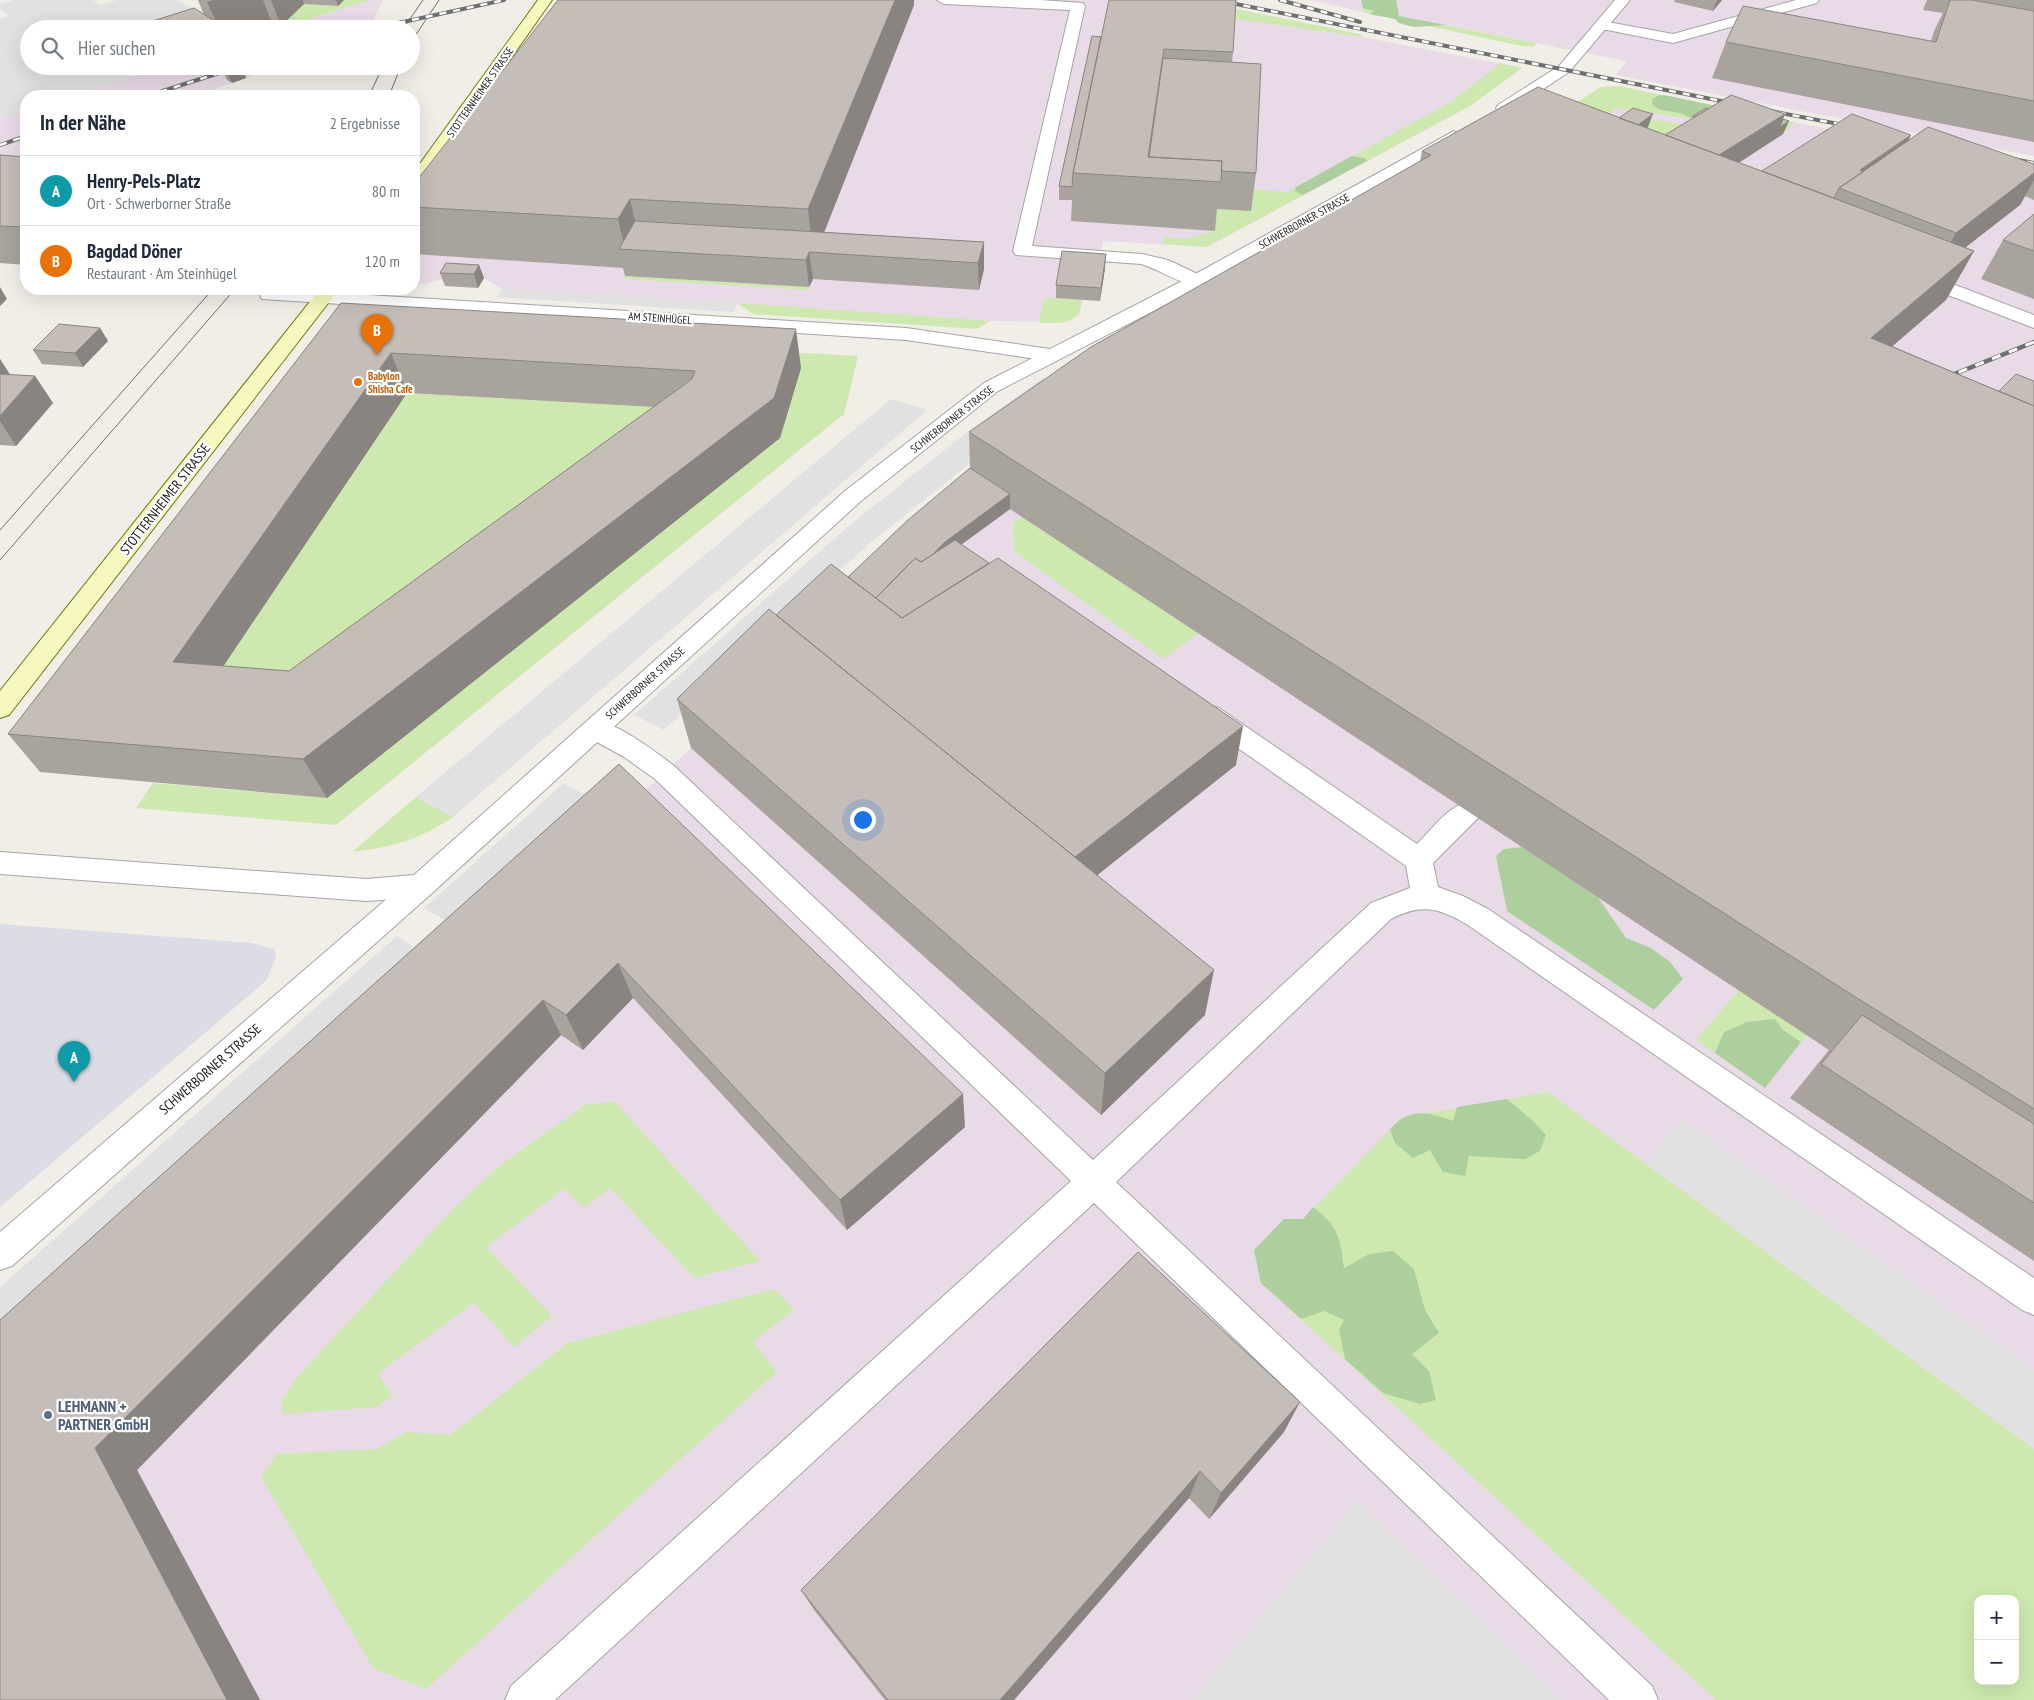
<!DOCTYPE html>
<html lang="de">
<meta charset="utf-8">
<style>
:root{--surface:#fff;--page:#f2f2f3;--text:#1f2937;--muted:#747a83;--line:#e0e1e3;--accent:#2563eb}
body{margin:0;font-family:"PT Sans Narrow",sans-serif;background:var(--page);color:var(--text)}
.controls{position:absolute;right:15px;bottom:15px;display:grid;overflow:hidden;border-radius:10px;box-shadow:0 5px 20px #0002}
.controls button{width:45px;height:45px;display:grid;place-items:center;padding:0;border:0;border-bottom:1px solid var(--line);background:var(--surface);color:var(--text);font:25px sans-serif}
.you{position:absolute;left:862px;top:819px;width:18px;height:18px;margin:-12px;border:4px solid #fff;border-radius:50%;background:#1a73e8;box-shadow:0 0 0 8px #1a73e833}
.badge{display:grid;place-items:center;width:32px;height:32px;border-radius:50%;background:var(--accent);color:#fff;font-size:16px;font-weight:700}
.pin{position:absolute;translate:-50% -41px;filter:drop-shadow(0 1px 2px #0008)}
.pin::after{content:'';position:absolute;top:26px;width:18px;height:15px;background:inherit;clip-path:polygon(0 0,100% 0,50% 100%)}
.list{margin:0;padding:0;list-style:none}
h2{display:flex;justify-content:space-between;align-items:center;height:65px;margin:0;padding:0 20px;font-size:21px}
h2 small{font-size:16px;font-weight:400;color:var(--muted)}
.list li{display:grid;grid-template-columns:32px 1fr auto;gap:15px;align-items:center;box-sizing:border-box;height:70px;padding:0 20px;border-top:1px solid var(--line)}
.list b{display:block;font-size:19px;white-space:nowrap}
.list p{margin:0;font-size:16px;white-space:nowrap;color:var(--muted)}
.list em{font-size:16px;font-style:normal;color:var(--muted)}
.icon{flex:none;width:28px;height:28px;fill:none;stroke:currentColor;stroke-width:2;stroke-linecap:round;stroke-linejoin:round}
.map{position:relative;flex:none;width:2034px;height:1700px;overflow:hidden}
.search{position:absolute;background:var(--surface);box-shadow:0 5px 20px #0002;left:20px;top:20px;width:400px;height:55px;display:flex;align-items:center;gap:12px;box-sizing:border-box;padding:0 18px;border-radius:28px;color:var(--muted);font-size:19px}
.panel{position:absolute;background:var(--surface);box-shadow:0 5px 20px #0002;left:20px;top:90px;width:400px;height:205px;border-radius:20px}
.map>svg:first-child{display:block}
.industrial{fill:#e9dae7;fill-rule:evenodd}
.grass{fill:#cde9af;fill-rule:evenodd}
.forest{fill:#adcf9e}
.parking{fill:#e1e1e1}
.plaza{fill:#dcdce7}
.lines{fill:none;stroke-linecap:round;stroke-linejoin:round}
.service-casing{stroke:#a5a5a5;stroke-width:2}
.minor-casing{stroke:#a5a5a5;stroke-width:2}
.tertiary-casing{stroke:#a5a5a5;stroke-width:2}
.secondary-casing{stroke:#6d7708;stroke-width:2}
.service{fill:#fff;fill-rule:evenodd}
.minor{fill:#fff;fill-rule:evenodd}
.tertiary{fill:#fff;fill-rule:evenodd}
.secondary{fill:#f6f8be;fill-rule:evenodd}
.tram{stroke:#6f6f6f;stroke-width:1}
.rail-far1-casing{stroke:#6f6f6f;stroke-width:4}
.rail-casing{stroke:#6f6f6f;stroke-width:4.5}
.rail-far1{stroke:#fff;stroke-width:2.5;stroke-dasharray:7;stroke-linecap:butt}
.rail{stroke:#fff;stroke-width:3;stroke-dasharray:9;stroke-linecap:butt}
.wall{fill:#a9a39d;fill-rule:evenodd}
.shaded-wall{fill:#8a8480}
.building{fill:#c5bdb7;stroke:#8a8480;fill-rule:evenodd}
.food-dot{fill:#e8710a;stroke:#fff;stroke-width:2}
.service-dot{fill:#5c6f8a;stroke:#fff;stroke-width:2}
.labels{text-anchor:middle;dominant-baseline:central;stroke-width:4.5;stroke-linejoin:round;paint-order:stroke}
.far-street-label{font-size:11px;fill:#212121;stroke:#fff}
.far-food-label{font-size:11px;font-weight:bold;fill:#c56008;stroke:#fff;text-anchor:start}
.street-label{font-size:14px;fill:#212121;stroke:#fff}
.near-service-label{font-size:16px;font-weight:bold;fill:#4e5e75;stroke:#fff;text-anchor:start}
</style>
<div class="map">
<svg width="2034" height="1700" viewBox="0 0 2034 1700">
<rect width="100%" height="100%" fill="#f1ede7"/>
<path class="industrial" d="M369,0H383L369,29H280Z
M570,0H1190L1187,12L1362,37L1522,68L1470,106L1207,247L1103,241L1098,267L1105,268L1100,301L1082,300L1079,315L1065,322L990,321L502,289L484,278L451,277L425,284L414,283V222Z
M1310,0H1361L1364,12Z
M1396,0H2034V156L1616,75L1627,61L1399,16Z
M165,66H282L194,96H70Z
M1618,86L2034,171V1700H0V1388L691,748L779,660L1541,125L1601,87ZM1978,1599H2015V1681H1978Z
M26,110V155L0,164V119Z"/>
<path class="grass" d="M344,0H369L284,27L281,26L304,4L338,6Z
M1192,0L1360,34L1362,37L1186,12Z
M1361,0H1396L1399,16L1536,43L1534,47L1522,46L1428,26L1414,27L1399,23L1395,19L1364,12Z
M1500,63L1522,68L1470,106L1367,161L1365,158L1352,156L1454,100Z
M1618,86L1794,122L1783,134L1752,123L1700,122L1687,118L1617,108L1583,131L1541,125L1601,87Z
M1640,118L1680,124L1690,128L1621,147Z
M1296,187V191L1303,195L1207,247L1162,244L1164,237L1186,239L1215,231L1216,209L1252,189L1288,192Z
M625,276L809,287L808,290L624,279Z
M1044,298L1082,300C1080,326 1060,323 1039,323Z
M737,303L965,319L990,321L977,329L753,314Z
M383,330L858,356L844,414L336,825L136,808L153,783L327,798L780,438L801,368L392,344Z
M407,393L703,410L311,710L200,701Z
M1022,516L1199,633L1163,659L1014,551L1013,523Z
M416,797L453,817C419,840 392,847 352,852Z
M1739,990L1807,1035L1765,1088L1696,1040Z
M1548,1092L2034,1449V1700H1716L1261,1283L1254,1250L1284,1219H1303L1401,1118ZM1978,1599H2015V1681H1978Z
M615,1102L760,1261L694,1278L610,1188L584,1208L564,1189L486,1247L552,1316L514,1347L474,1303L378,1373L392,1396L376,1407L283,1414L282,1400L297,1377L453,1209L498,1167L586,1104Z
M774,1289L794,1310L753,1342L777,1372L426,1689L373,1668L261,1477L277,1454L377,1449L406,1432L450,1435L568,1343Z"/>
<path class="forest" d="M1361,0H1396L1399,16L1445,25L1414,27L1399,23L1395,19L1369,14L1375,11L1363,8Z
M1660,95L1669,96L1735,110L1700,122L1680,113L1661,110L1652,105V99Z
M1352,156L1365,158L1367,161L1303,195L1295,191L1296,187Z
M1522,847L1597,896L1626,938L1651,948L1670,962L1683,979L1654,1010L1507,911L1496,856L1504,849Z
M1775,1019L1783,1030L1801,1042L1765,1088L1715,1053L1724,1032L1747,1022Z
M1507,1099L1533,1121L1546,1135L1540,1151L1525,1159L1469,1156L1465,1176L1443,1172L1430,1150L1413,1158L1395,1143L1390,1129C1411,1107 1426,1112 1453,1121L1457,1107Z
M1313,1207C1339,1227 1340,1237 1344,1268L1369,1254L1393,1251L1414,1269L1425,1310L1439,1333L1412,1354L1429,1371L1436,1400L1420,1404L1383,1393L1345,1359L1339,1330L1344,1320L1324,1311L1301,1319L1261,1283L1254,1250L1284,1219H1303Z"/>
<path class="parking" d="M14,0H93L100,5L117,0H178L204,16L161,29H29V66H117L131,77L70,96H26V110L0,119V19L9,16L0,9V4Z
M502,289L555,291L737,303L734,312L496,297Z
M1043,378L1070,391L982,454L870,543L664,730L634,715L851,524L966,433Z
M891,399L927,410L453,817L416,797Z
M564,783L592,799L455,926L424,908Z
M397,936L425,955L0,1340V1287Z
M1682,1120L2034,1370V1449L1647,1164Z
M1358,1502L1561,1700H1193Z"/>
<path class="plaza" d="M0,924L252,943L274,949L276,958L266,981L0,1207Z"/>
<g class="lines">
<defs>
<path id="service" d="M937,0H1040L1083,3L1085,6L1032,246L1142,254L1168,260L1204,277L1206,281L1204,285C1187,289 1159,269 1141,264L1016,255L1013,251L1070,10L944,4Z
M1796,0H1819L1817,3L1673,43L1602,29L1595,25L1602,21L1673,34Z
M1916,270L2034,315V328L1909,280L1907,276L1909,272Z
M1210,706L1219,708L1417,844C1433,829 1454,796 1478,804L1481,811L1478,818L1433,863L1438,887L1463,896L1488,909L2034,1278V1315L2022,1310L1468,925C1439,908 1422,903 1391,919L1116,1182L1652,1686L1658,1700H1609L1094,1203L555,1700H505L511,1686L1071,1181L655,779L624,757L586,736L582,729L586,722C609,715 654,751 673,765L1093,1160L1371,903L1410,888L1406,866L1201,722L1197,715L1201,708Z
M421,875L431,878L435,886L431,894L12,1266L0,1270V1232L411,878Z"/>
<path id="minor" d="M269,289L906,328L1050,349L1057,351L1060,355L1057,359L1050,361L906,340L262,299L260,295L262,291Z"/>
<path id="tertiary" d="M1615,0H1630L1569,72L1510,111H1498L1496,108L1498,105L1559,66Z
M1454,131L1462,136L1460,139L1204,285L998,391L861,501L431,894L421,897L366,901L0,874V852L366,879L414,875L845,491L984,383L1190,277Z"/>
<path id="secondary" d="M538,0H552L420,187L414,188V172Z
M320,289H339L9,715L0,718V691Z"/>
</defs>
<use href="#service" class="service-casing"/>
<use href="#minor" class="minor-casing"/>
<use href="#tertiary" class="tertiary-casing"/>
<use href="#secondary" class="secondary-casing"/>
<use href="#service" class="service"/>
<use href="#minor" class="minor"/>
<use href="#tertiary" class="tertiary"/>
<use href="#secondary" class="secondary"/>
<path class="tram" d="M403,29L423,0
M411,42L439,0
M369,96L383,66
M389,96L401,66
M0,530L213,289
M0,560L235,289"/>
<defs>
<path id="rail-far1" d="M1216,0L1736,104
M1280,0L1360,22
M371,29L504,0
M147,96L241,66
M1765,110L1849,126
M0,145L26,136
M2013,159L2034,163"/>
<path id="rail" d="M1942,379L2034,342"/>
</defs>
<use href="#rail-far1" class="rail-far1-casing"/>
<use href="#rail" class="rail-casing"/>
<use href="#rail-far1" class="rail-far1"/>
<use href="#rail" class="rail"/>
</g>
<path class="wall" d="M198,0H344L338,6L304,4L281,26L127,29L204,15Z
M1675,0H1722L1713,11L1674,2Z
M1927,0H2034V142L1712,78L1726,42L1931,41L1934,31L1943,13L1923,10Z
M914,5L824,232L984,242V269L979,290L813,279L809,287L625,276L623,268L414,254V184Z
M1092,36L1233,52L1232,62L1256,173L1251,211L1217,209L1215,231L1071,221L1072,200H1059V186Z
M132,66H165L143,74Z
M224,66H242L246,78L232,83L227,80L221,67Z
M1708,109L1783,119V134L1739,163L1762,171L1909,141L2034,164V200L2025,196L2020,205L1965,247L1974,251L1946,300L1892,346L1999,391L2034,381V1261L1790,1098L1829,1050L1010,509L961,544L1236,765L1097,875L1205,1015L1101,1115L691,748L677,699L776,615L848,577L970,468L969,432L1420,161L1422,151L1619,118L1648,127L1647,128L1665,135L1692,119L1693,116Z
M0,155L26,157V265L0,263Z
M2034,214V299L1981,279L2003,240Z
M479,265L484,278L478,288L445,286L440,273Z
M1105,268L1100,301L1056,298V285Z
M341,303L801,368L780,438L327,798L40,772L8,734ZM407,393L653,407L289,671L223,666Z
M100,328L108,341L83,367L42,364L33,350Z
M0,359L10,375L35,376L53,403L16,446L0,445Z
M619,764L965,1127L847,1230L633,998L583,1050L561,1035L137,1470L260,1700H0V1320Z
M1284,1432L1209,1519L1189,1498L1014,1700H885L814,1610L801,1590Z"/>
<path class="shaded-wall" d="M213,0H263L273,26L269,29H194L216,22L207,2Z
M271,0H303L304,4L281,26Z
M336,0H344L338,6Z
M895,0H914V5L816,253L813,252L808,209Z
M1717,0H1722L1713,11Z
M139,66H165L143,74Z
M238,66H242L246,78L232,83L226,70Z
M1653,114L1648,127L1626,143L1631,130Z
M1785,114L1780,127L1789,121L1783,134L1698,188L1708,162Z
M1911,135L1899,161L1846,191L1860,170Z
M2034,173V180L2020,205L1934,272L1956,233Z
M630,199L641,247L625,249L618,219Z
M984,242V269L979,290L978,263Z
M1974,251L1946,300L1844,388L1871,338Z
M809,252L813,279L809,287L806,260Z
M1106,254L1105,268L1100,301L1101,288Z
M479,265L484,278L478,288L474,274Z
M0,287L7,299L0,306Z
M100,328L108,341L83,367L75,353Z
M796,329L801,368L780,438L327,798L303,759Z
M391,353L407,393L200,701L173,662Z
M0,359L16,384L0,400Z
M35,376L53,403L16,446L0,421V416Z
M1010,494V509L946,556L878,611L945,542Z
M1243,726L1236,765L1066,900L1068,862Z
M618,963L633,998L583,1050L566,1015Z
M1214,970L1205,1015L1101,1115L1105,1073Z
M543,1000L561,1035L137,1470L260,1700H227L95,1448Z
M963,1094L965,1127L847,1230L840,1200Z
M1300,1402L1284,1432L1209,1519L1221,1493Z
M1200,1471L1189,1498L1014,1700H1000Z"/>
<path class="building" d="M558,0H895L808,209L630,199L618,219L414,207V184Z
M1109,0H1236L1233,52L1164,49L1148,157L1222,161L1221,182L1073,173Z
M1950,0H1972L2034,11V101L1726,42L1743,6L1936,42Z
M194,8L216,22L194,29H127Z
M1092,36L1101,37L1073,173L1072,187L1059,186Z
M1163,58L1261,64L1256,173L1221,171L1222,161L1149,157Z
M224,66H238L226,70L221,67Z
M1538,87L1974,251L1871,338L2034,406V1109L1846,991L969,432L1091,347L1431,155L1422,151Z
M1731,95L1785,114L1719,155L1665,135Z
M1633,108L1653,114L1638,125L1619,118Z
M1706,108L1708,109L1695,117L1693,116Z
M1852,114L1911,135L1860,170L1863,172L1839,188L1834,198L1762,171Z
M1783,119L1789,121L1780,127Z
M1928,127L2034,164V173L1956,233L1839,188Z
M0,155L26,157V227L0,226Z
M2034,214V251L2003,240Z
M635,221L984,242L978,263L809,252L806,260L619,249Z
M1062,251L1106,254L1101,288L1056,285Z
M446,263L479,265L474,274L440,273Z
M341,303L796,329L774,398L303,759L8,734ZM391,353L695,371L692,379L289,671L173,662Z
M59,324L100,328L75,353L33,350Z
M0,374L35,376L0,416Z
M2016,374L2034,381V406L1999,391Z
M970,468L1010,494L945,542L932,555L921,562L915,558L876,598L848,577L908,520Z
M955,540L989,563L902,618L876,598L915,558L921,562Z
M998,558L1243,726L1075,857L776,615L831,564L902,618Z
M769,609L1214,970L1105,1073L677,699Z
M619,764L963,1094L840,1200L618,963L566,1015L543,1000L95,1448L227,1700H0V1320Z
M1862,1015L2034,1124V1203L1821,1064Z
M1138,1252L1300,1402L1221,1493L1200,1471L1000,1700H888L801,1590Z"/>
<circle class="food-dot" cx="358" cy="382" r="5"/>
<circle class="service-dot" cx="48" cy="1415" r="5"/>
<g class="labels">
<g class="far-street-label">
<text transform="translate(480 92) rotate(-55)">STOTTERNHEIMER STRASSE</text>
<text transform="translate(1304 221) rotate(-29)">SCHWERBORNER STRASSE</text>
<text transform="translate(660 318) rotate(4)">AM STEINHÜGEL</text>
<text transform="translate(952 419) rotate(-38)">SCHWERBORNER STRASSE</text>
<text transform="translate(645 683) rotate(-42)">SCHWERBORNER STRASSE</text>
</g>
<g class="far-food-label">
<text x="368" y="376">Babylon<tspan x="368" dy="13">Shisha Cafe</tspan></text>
</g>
<g class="street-label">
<text transform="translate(165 499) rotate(-52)">STOTTERNHEIMER STRASSE</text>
<text transform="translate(210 1069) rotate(-41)">SCHWERBORNER STRASSE</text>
</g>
<g class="near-service-label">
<text x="58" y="1406">LEHMANN +<tspan x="58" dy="18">PARTNER GmbH</tspan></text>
</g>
</g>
</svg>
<div class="controls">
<button>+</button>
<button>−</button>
</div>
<div class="you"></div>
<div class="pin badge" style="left:74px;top:1082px;background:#0f9aa8">A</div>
<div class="pin badge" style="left:377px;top:355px;background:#e8710a">B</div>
<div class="search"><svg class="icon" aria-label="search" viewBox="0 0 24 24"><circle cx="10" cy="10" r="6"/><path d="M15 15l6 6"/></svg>Hier suchen</div>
<section class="panel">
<h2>In der Nähe<small>2 Ergebnisse</small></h2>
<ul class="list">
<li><span class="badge" style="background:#0f9aa8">A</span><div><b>Henry-Pels-Platz</b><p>Ort · Schwerborner Straße</p></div><em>80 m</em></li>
<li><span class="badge" style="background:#e8710a">B</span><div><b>Bagdad Döner</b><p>Restaurant · Am Steinhügel</p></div><em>120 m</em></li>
</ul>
</section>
</div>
